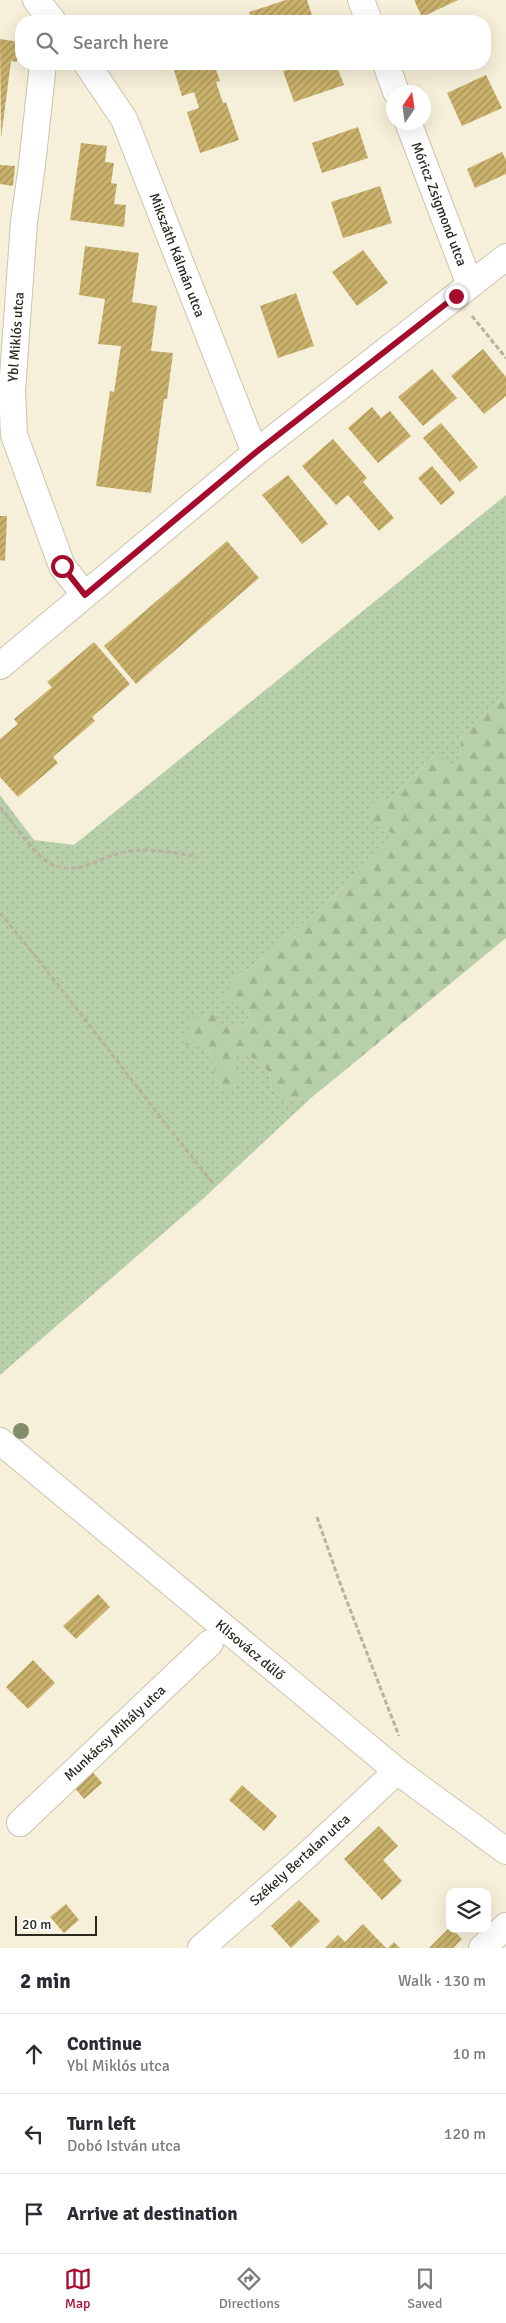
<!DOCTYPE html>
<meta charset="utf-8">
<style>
:root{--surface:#fff;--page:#f2f2f3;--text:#2b2b33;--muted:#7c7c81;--line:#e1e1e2;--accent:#a50b2c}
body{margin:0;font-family:Signika,sans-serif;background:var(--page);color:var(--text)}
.controls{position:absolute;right:15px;bottom:15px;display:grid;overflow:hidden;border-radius:10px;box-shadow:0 5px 20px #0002}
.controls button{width:45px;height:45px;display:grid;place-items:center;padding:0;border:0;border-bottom:1px solid var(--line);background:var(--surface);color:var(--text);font:25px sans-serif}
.compass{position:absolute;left:386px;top:85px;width:45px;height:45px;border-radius:50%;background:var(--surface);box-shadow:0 5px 20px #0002;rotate:13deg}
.scale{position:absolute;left:15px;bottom:12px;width:82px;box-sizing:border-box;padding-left:5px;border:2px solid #2b2820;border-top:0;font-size:14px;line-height:18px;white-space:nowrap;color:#2b2820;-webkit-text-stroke:4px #fff;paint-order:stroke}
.stop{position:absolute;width:15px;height:15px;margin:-11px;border:4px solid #a50b2c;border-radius:50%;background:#fff}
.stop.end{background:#a50b2c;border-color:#fff;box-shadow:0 1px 5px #0008}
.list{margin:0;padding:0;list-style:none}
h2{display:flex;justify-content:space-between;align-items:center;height:65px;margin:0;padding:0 20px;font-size:21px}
h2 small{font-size:16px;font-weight:400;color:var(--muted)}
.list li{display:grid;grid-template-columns:32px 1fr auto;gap:15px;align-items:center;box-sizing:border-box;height:80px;padding:0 20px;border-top:1px solid var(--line)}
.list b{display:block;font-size:19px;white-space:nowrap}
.list p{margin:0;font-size:16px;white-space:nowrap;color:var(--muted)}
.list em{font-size:16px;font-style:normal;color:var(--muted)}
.icon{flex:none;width:28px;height:28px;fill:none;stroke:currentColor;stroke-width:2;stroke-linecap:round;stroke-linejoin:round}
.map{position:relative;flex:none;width:506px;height:1948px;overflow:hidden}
.search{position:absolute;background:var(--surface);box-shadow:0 5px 20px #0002;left:15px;right:15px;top:15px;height:55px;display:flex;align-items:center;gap:12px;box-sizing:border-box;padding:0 18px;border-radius:20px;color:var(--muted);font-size:19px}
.sheet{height:305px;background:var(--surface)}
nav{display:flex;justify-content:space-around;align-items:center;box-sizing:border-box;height:70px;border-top:1px solid var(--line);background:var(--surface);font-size:14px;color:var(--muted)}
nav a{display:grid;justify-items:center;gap:2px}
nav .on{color:var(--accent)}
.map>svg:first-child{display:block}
.grass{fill:url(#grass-dots)}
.forest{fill:url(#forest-firs)}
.building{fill:url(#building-hatch)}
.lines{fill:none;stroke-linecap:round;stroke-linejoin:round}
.minor-casing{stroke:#cbc4af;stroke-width:28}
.path{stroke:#b8b2a0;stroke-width:3;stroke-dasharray:5 2.5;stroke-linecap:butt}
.minor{stroke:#fff;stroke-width:26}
.tree{fill:#828c6a}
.route{stroke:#a50b2c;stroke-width:6}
.labels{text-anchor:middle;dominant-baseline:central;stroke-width:5;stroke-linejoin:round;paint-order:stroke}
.street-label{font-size:14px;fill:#2b2820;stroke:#fff}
</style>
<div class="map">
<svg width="506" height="1948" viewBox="0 0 506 1948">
<defs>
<pattern id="grass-dots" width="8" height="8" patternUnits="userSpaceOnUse" patternTransform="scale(1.25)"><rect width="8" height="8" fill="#b8d0a9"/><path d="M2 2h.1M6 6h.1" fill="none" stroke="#9eb391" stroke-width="1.8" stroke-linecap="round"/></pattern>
<pattern id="forest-firs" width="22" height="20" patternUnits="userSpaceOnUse" patternTransform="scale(1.25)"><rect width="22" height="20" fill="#b8d0a9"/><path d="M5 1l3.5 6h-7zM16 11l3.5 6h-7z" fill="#9eb391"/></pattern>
<pattern id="building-hatch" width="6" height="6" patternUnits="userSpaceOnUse" patternTransform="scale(1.25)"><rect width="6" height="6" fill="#cab26c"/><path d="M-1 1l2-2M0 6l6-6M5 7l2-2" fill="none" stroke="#a49158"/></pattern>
</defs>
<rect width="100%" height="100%" fill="#f6efd9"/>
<path class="grass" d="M506,495V694L462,734L457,772L434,756L389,800L380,829L396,834L358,868L338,893L260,961L230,981L250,1011L246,1026L227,1028L208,1049L222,1089L233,1056H250L269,1072L272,1090L284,1099L311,1098L205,1197L0,1375V795L34,840L74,845Z"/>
<path class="forest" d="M506,694V938L311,1098L284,1099L272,1090L269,1072L250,1056H233L240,1084L232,1090L221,1089L208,1049L186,1045L190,1022L208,1011L227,1028L246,1026L250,1011L226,999L230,981L260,961L338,893L358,868L395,834L380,829L371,821V803L389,800L434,756L446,759L456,772L462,734Z"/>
<path class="building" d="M286,0H307L314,21H252L249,12Z
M414,0H458L422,17Z
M0,39L20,42L17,62L11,61L1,138Z
M172,64H214L220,81L216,82L223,103L226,102L239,140L200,153L187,112L199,108L194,92L182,96Z
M304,64H336L344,85L294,102L283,71Z
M435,64H451L438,70Z
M486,75L502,108L462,126L447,93Z
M358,127L368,158L322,173L312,143Z
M81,143L107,146L105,162L114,163L111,183L117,184L114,204L126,205L124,227L70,220Z
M502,152L506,160V174L475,188L467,169Z
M0,165L15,166L13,186L0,184Z
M380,186L392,223L343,238L331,202Z
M85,246L139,253L132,302L157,306L151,351L173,353L167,399H164L151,493L96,486L110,391L114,392L121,346L98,344L105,299L79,295Z
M363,250L388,283L357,306L332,272Z
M296,293L314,346L278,358L260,306Z
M483,349L506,377V396L484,414L451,376Z
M432,369L457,398L423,426L398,397Z
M372,407L381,418L390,411L411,436L378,463L348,428Z
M441,423L478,467L460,482L423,438Z
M333,439L367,478L363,482L394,518L379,531L348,495L336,505L302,466Z
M432,466L455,493L441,505L418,478Z
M288,475L328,524L302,544L262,495Z
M0,516H7L5,561L0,560Z
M227,541L259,578L136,684L104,646Z
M94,642L130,684L92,717L95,721L53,757L58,763L18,797L0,777V739L18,724L14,719L52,687L47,682Z
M98,1594L110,1607L76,1639L63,1626Z
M33,1660L55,1683L28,1709L6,1687Z
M90,1769L102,1783L84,1799L72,1785Z
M242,1785L277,1816L264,1831L229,1800Z
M379,1826L398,1846L383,1860L402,1881L382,1900L344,1859Z
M299,1900L320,1921L291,1948L271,1926Z
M66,1904L79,1920L64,1933L50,1917Z
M363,1924L386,1948H325L338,1935L345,1942Z
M450,1927L462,1939L453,1948H429Z
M394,1942L400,1948H388Z"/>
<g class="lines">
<defs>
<path id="minor" d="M36,0L53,21
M361,0L369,21
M43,64L32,165L24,222L12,391L14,435L62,566L85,595
M87,64L124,119L255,453
M386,64L396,92
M408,122L470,285
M0,666L255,453L506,257
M0,1441L397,1771L506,1851
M20,1823L210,1643
M201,1948L305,1857L397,1771
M482,1948L506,1926"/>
</defs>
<use href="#minor" class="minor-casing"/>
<path class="path" d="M472,316L506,358
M0,807C11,820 36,857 51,864C78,877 99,857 124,852C147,847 173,853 196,856
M0,913C73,1001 140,1093 212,1182
M317,1517L341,1586L399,1736"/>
<use href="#minor" class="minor"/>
</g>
<circle class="tree" cx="21" cy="1431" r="8"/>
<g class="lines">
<path class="route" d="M62,566L85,595L255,453L456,296"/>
</g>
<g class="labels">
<g class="street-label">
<text transform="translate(439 204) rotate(69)">Móricz Zsigmond utca</text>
<text transform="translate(177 255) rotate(69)">Mikszáth Kálmán utca</text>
<text transform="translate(16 337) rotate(-86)">Ybl Miklós utca</text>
<text transform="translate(250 1650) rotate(40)">Klisovácz dűlő</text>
<text transform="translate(115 1733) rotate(-43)">Munkácsy Mihály utca</text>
<text transform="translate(300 1860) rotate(-42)">Székely Bertalan utca</text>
</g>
</g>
</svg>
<div class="controls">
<button><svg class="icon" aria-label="layers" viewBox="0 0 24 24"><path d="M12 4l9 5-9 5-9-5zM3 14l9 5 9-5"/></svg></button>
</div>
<svg class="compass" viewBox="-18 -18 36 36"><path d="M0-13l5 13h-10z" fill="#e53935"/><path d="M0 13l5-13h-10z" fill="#7c7c81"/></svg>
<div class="scale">20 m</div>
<div class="stop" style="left:62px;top:566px"></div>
<div class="stop end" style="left:456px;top:296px"></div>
<div class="search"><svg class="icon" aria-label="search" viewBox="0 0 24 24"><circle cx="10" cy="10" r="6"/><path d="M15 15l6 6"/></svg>Search here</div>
</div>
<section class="sheet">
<h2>2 min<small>Walk · 130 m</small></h2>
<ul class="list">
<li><svg class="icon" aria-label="ahead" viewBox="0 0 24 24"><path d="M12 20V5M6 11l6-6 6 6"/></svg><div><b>Continue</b><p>Ybl Miklós utca</p></div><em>10 m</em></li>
<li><svg class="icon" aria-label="left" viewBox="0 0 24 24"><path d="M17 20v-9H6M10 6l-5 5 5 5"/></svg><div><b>Turn left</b><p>Dobó István utca</p></div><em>120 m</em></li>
<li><svg class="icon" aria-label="arrive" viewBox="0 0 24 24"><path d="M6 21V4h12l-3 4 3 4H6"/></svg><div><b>Arrive at destination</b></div></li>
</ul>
</section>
<nav>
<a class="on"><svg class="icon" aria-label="map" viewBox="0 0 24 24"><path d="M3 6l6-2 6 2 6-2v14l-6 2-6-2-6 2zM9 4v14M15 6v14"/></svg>Map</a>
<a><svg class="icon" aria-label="directions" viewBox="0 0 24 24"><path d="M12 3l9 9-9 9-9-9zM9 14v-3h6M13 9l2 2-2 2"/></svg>Directions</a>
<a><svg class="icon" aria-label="saved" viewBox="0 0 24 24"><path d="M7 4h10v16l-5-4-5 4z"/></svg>Saved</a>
</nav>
